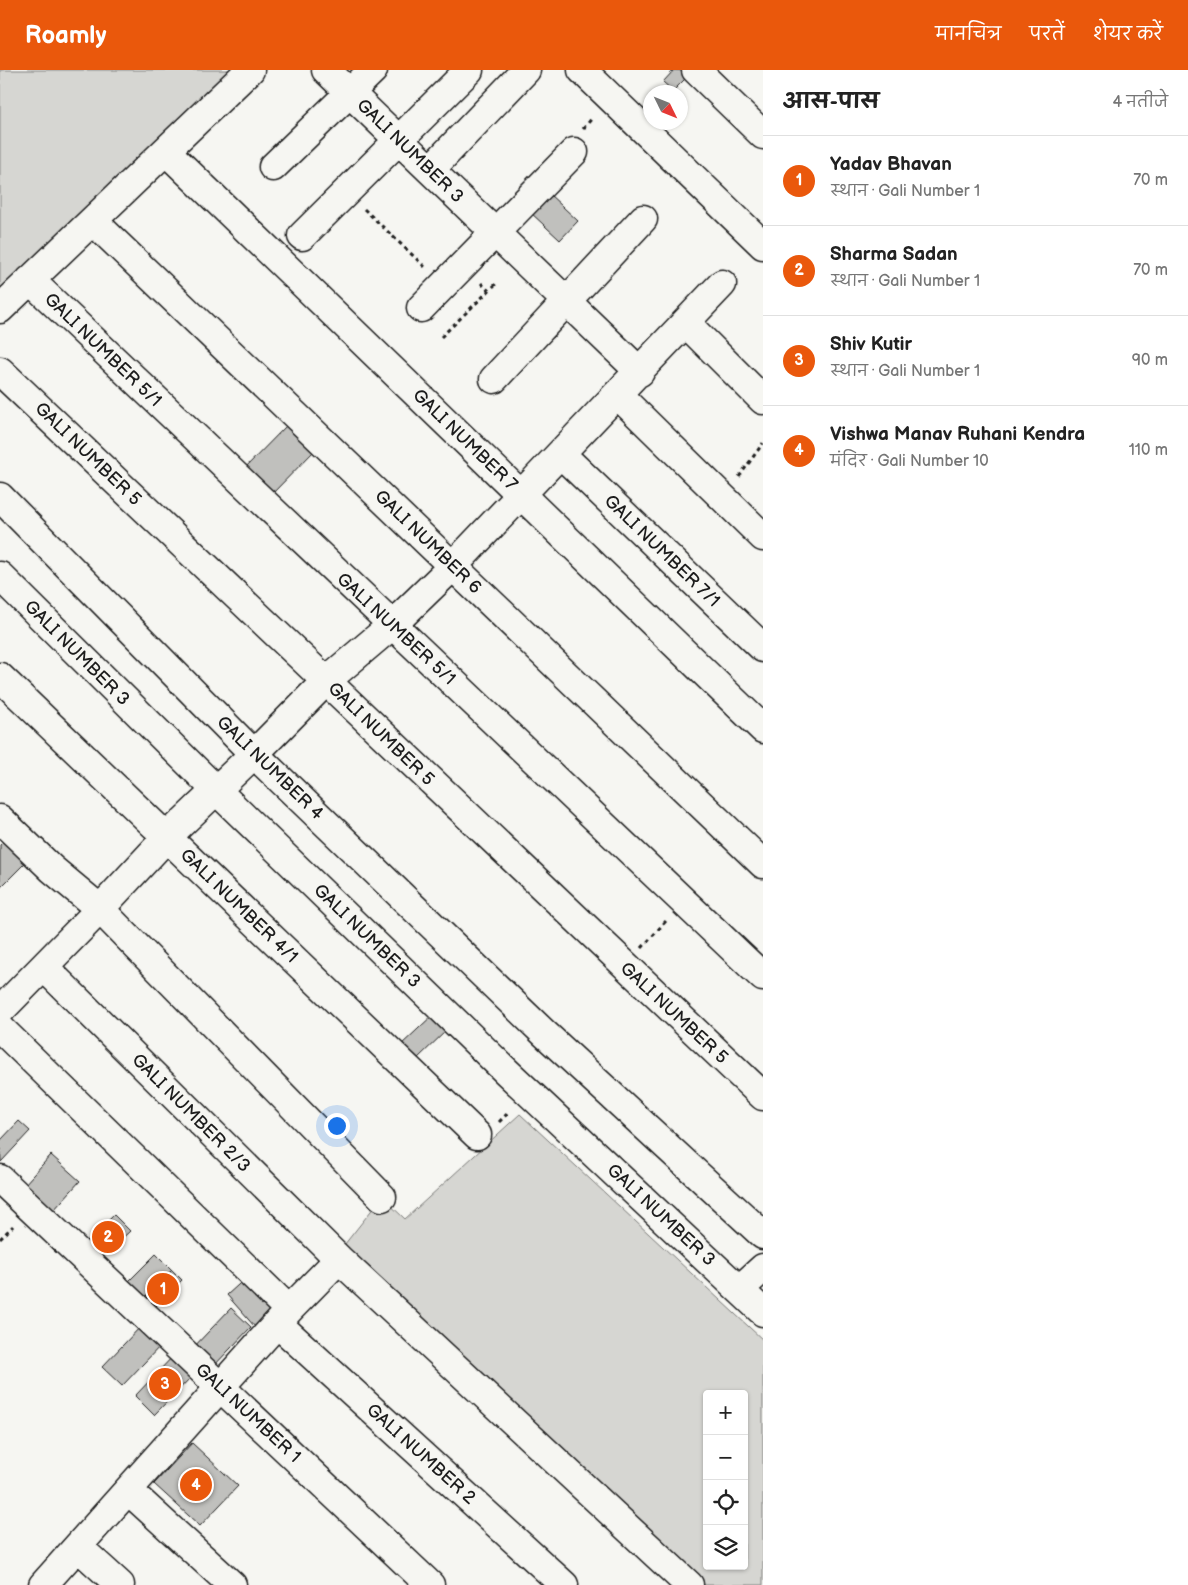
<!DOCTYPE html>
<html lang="hi">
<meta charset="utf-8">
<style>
:root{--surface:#fff;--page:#f6f6f6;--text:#222;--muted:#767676;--line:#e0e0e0;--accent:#ea580c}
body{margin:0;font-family:"Balsamiq Sans","Playpen Sans Deva",sans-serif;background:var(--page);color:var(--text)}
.controls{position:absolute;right:15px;bottom:15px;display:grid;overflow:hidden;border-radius:5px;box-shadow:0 1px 4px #0004}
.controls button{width:45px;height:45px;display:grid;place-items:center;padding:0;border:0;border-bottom:1px solid var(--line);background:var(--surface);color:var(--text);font:25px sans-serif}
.compass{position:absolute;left:643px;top:15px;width:45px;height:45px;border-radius:50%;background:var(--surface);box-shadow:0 1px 4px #0004;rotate:133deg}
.you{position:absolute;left:336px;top:1055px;width:18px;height:18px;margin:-12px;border:4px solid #fff;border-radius:50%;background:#1a73e8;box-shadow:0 0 0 8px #1a73e833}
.badge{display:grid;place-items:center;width:32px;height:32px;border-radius:50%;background:var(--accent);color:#fff;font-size:16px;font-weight:700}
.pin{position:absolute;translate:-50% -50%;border:2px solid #fff;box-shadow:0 1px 5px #0006}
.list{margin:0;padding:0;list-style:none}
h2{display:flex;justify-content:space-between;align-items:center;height:65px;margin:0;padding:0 20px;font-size:21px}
h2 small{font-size:16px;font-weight:400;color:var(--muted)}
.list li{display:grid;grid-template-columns:32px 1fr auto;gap:15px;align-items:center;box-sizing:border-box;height:90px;padding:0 20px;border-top:1px solid var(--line)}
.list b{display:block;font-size:19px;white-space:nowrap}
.list p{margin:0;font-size:16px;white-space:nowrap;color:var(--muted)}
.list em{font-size:16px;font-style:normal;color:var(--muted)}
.icon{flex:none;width:28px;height:28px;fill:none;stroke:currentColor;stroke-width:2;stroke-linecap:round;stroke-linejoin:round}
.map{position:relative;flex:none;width:763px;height:1515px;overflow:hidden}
header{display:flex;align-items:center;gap:30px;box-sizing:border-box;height:70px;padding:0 25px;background:var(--accent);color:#fff}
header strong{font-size:24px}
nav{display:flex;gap:28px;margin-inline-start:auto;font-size:18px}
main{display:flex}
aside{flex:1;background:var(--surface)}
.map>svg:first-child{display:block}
.green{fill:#d6d6d2;stroke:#797977;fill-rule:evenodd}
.building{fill:#c0c0bd;stroke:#1c1c1c}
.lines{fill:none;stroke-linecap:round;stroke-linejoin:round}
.minor-casing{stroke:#1c1c1c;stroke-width:31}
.path{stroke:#1c1c1c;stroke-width:3;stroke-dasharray:4 4;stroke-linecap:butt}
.minor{stroke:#f6f6f2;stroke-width:28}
.labels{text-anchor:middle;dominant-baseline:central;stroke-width:4;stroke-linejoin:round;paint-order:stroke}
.street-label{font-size:18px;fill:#1c1c1c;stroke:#f6f6f2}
</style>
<header>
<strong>Roamly</strong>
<nav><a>मानचित्र</a><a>परतें</a><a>शेयर करें</a></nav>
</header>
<main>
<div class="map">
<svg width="763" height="1515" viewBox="0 0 763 1515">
<rect width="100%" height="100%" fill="#f6f6f2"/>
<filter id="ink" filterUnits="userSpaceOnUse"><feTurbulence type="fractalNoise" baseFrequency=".02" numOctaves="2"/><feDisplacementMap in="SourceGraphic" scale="10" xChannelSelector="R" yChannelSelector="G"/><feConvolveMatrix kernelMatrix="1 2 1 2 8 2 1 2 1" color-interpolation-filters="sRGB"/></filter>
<g filter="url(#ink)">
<path class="green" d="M0,0H238L0,227Z
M520,1044L763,1270V1515H690L337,1184L382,1127L405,1149ZM707,1324H744V1496H707Z"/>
<path class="building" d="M674,0L693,1L673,21L663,12Z
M548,123L578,151L560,170L530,142Z
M292,350L319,376L265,431L238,405Z
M10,765L31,787L0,818V775Z
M437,941L451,956L415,991L400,976Z
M19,1051L30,1061L1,1092L0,1071Z
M51,1085L80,1111L53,1141L24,1115Z
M114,1145L130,1161L101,1188L86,1172Z
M156,1184L172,1200L144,1228L128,1212Z
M172,1200L182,1210L153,1239L144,1228Z
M249,1205L277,1236L255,1257L227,1225Z
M231,1238L251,1257L210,1300L190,1281Z
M143,1254L163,1273L122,1316L102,1297Z
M176,1283L196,1302L154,1345L135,1326Z
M192,1373L238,1416L200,1456L154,1414Z"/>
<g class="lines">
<defs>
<path id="minor" d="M326,0L640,302
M582,0L763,175
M696,0L763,65
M166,81L763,659
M273,97L373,0
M430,100L526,0
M93,151L763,794
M302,166L469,0
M30,210L763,907
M421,238L574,82
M0,239L250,0
M686,253L763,330
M0,301L763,1026
M494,309L643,149
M618,325L763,467
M561,384L763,578
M0,427L254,684L544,963L763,1165
M0,506L216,720L507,1002L763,1242
M0,607L477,1065
M0,749L52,799L100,839L382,1127
M44,897L339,1189L689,1515
M0,941L100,839L167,767L254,684L326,611L391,556L453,496L722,214
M0,958L289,1240
M0,1109L430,1515
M740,1219L763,1198
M278,1254L564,1515
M129,1421L232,1515
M78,1477L120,1515
M43,1515L289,1240L339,1189"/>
</defs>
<use href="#minor" class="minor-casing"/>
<path class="path" d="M583,59L593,47
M364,139L425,197
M481,213L489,221
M441,267L498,212
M739,407L763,373
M642,878L666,851
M499,1052L510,1041
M0,1169L13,1156"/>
<use href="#minor" class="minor"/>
</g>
</g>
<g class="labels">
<g class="street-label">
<text transform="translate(410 81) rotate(44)">GALI NUMBER 3</text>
<text transform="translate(103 280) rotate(44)">GALI NUMBER 5/1</text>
<text transform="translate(465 370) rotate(44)">GALI NUMBER 7</text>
<text transform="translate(88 384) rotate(44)">GALI NUMBER 5</text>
<text transform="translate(428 472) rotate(44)">GALI NUMBER 6</text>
<text transform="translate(662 481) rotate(44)">GALI NUMBER 7/1</text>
<text transform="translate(396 559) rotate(43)">GALI NUMBER 5/1</text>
<text transform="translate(77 583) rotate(45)">GALI NUMBER 3</text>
<text transform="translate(381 664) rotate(44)">GALI NUMBER 5</text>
<text transform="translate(270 698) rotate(44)">GALI NUMBER 4</text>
<text transform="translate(239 836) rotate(44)">GALI NUMBER 4/1</text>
<text transform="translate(367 866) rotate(44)">GALI NUMBER 3</text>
<text transform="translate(674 943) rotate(43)">GALI NUMBER 5</text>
<text transform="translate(191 1043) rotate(45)">GALI NUMBER 2/3</text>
<text transform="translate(661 1145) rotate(43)">GALI NUMBER 3</text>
<text transform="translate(248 1343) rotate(43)">GALI NUMBER 1</text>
<text transform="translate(421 1384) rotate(42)">GALI NUMBER 2</text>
</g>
</g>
</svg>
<div class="controls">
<button>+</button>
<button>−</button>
<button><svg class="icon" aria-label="locate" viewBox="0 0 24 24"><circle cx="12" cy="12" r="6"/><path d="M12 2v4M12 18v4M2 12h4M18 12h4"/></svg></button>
<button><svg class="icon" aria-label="layers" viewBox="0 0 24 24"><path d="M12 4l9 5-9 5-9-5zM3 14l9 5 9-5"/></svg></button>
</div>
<svg class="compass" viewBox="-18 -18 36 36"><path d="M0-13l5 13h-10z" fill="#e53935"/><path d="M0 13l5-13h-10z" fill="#767676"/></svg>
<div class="you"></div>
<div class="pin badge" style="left:163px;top:1219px">1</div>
<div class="pin badge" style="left:108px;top:1167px">2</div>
<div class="pin badge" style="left:165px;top:1314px">3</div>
<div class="pin badge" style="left:196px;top:1415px">4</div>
</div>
<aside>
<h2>आस-पास<small>4 नतीजे</small></h2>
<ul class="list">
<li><span class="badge">1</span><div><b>Yadav Bhavan</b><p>स्थान · Gali Number 1</p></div><em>70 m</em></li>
<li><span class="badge">2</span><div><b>Sharma Sadan</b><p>स्थान · Gali Number 1</p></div><em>70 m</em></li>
<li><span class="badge">3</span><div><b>Shiv Kutir</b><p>स्थान · Gali Number 1</p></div><em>90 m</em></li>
<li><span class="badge">4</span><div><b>Vishwa Manav Ruhani Kendra</b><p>मंदिर · Gali Number 10</p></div><em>110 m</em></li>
</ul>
</aside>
</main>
